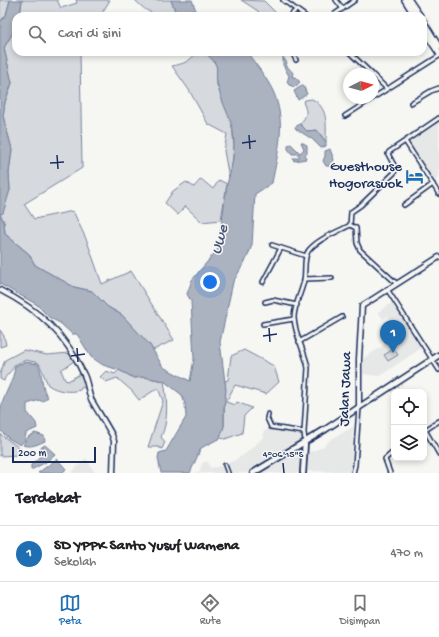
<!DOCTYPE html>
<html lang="id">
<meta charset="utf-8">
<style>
:root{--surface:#fff;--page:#f2f2f2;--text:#202124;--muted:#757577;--line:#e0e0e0;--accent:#1f6fb2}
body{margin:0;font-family:"Gochi Hand",sans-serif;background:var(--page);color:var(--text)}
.controls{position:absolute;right:12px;bottom:12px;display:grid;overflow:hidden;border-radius:8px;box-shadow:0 2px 6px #0003}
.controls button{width:36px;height:36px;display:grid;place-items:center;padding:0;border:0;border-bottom:1px solid var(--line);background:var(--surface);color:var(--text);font:20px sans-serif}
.compass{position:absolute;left:343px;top:68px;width:36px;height:36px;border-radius:50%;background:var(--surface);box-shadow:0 2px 6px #0003;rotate:84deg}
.scale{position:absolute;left:12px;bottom:10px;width:84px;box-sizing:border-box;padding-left:4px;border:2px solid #1b2f5e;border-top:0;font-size:11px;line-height:14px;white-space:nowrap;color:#1b2f5e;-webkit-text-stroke:3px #f6f6f2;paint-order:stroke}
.you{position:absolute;left:210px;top:282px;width:14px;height:14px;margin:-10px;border:3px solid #fff;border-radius:50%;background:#1a73e8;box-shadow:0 0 0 6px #1a73e833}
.badge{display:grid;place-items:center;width:26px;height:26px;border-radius:50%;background:var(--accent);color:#fff;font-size:13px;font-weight:700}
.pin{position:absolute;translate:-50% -33px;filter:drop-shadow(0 1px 2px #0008)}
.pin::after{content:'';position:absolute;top:21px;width:14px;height:12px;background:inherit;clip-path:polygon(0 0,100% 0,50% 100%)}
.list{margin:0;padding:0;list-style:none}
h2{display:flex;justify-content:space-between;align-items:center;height:52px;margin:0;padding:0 16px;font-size:17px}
h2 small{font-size:13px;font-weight:400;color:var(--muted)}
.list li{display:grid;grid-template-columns:26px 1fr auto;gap:12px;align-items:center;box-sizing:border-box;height:56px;padding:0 16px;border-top:1px solid var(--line)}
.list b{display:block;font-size:15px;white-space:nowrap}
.list p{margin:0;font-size:13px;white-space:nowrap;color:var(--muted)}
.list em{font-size:13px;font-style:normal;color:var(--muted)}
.icon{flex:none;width:22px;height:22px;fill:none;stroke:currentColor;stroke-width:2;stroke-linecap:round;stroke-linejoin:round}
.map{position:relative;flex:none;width:439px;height:473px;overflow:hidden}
.search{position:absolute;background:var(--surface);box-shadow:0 2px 6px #0003;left:12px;right:12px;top:12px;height:44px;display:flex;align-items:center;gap:10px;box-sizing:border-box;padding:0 14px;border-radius:12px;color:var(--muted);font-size:15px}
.sheet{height:108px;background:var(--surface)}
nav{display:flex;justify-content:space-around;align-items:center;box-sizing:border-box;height:56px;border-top:1px solid var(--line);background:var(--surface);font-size:11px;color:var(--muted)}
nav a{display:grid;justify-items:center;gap:2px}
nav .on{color:var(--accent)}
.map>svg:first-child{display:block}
.built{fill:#e6e7e7}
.green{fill:#d6d9dd;stroke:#78849e}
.water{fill:#abb2c0;stroke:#717e99}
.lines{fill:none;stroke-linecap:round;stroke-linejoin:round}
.minor-casing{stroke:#1b2f5e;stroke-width:6}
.tertiary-casing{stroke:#1b2f5e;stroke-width:7}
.secondary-casing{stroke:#1b2f5e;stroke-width:8}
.trunk-casing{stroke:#1b2f5e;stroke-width:8}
.minor{stroke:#f6f6f2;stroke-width:3}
.tertiary{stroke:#f6f6f2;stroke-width:4}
.secondary{stroke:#f6f6f2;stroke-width:4.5}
.trunk{stroke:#f6f6f2;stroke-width:5}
.ticks{fill:none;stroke:#1b2f5e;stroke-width:1.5}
.labels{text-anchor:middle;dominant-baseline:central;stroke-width:3;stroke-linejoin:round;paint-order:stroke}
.poi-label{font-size:15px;fill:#1b2f5e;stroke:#f6f6f2;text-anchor:end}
.street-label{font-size:15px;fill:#1b2f5e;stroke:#f6f6f2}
.water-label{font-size:16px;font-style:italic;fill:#46567b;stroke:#f6f6f2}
.ticks-label{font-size:10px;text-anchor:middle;fill:#1b2f5e;stroke:#f6f6f2;stroke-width:3;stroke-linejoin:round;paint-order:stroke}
</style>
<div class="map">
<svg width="439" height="473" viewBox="0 0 439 473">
<rect width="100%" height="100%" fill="#f6f6f2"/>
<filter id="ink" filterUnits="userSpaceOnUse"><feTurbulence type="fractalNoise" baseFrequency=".025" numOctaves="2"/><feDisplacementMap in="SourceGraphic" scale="8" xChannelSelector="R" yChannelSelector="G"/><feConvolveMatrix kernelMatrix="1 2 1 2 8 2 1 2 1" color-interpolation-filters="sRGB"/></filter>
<g filter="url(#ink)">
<path class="built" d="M439,121V178L433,182L407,141Z
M393,302L421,348L380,376L363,374L364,358L400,335L388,316L383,319L378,312Z
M353,427L351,472L308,471V453L323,447L330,440Z
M270,428L304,433L303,473H194L200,471L202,463L208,461L210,468L222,466L233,461L245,454L264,437L263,432Z
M86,458L95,473H71Z"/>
<path class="green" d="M0,0H10L6,15L0,22Z
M22,0H57L61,8L77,3L76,0H110L100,16H20Z
M135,0H171L177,16C157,16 149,15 135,0Z
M241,0L264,1L279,16H260L258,11Z
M16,27V52H80L82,168L24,204L34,219L73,211L87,241L102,284L131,271L174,340L153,350L122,315L108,307L92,291L74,287L35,265L29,254L5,234L4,222L0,214L10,190L9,173L12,149L3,116L5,102L12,83L4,48Z
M196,52H204L213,59L217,67V85L232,124L234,146L231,174L229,178L224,151L227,134L208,124L189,90L172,66C182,64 191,62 196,52Z
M312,99C329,108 326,125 326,142L317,130L307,131L300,124C307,115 308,114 303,102L305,100Z
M201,179L213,189L219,180L227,184L221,220L202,222L185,206L178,215L165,203L173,191L186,182L194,187Z
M0,330L4,336L6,345L0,347Z
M394,349L398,355L388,361L384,355Z
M24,350L47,355L69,353L74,361L61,370L65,380L68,381L80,374L88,390L82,387L80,390C69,393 57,391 48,385L39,363L26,360L14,365C13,372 5,374 4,381L0,379V374L5,360Z
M244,350L274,366L279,382L266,394L235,385L226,402L235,405L237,402L252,408L244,416L242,433L225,439L220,438L224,426L225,381L228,380L231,356Z
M119,370L134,378L144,377L164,381C167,398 169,421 161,437L165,442L162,449L158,447H148L163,401L158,388L139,400L132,391L117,378L106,382L100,377L106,371L115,374Z
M0,434L18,447L19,455L0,456Z"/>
<path class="water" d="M10,0H22L20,16H16V27L4,48L12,83L5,102L3,116L12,149L9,173L10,190L3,213L0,214L4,222L5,234L29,254L35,265L74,287L92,291L108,307L122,315L150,345L163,367L190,381L194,359L191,301L187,294L192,280L218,249L227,184C233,164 237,143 231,123C227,111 221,100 218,87C213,69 224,68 204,52H247C256,65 267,78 273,91C287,122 278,152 272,183L255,194L252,245L247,258L233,282L220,342L226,390L224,409V426L220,438L201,448L190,473H161L158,458L159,453L166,451L186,417L185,404L182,395L164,381L144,377L134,378L119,370L103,365L91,357L77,334H72L60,323L50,318L36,304L0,284V22L6,15Z
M171,0H192L198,16H177Z
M283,57L287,63L286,65L293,73L292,77H295L300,82L295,87L289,85L287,82L289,76L283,65Z
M303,85L307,94L298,100L294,91Z
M300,124L307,131L317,130L326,142V146L321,148L312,139L296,129L295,127Z
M301,142L307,145V153L305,156L306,159L294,161L293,158H299V154H292L288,149V145L291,144L300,153L304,149Z
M330,149L334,160L330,166H326L323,161L325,156V151Z
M25,362L38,364C43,373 41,390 48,397L42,402L40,400L27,404V412L36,423L37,428L26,433L25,440L20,445L8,438L0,430C0,423 0,415 1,408C4,393 14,381 15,366Z
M35,433L44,436L45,441C38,444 31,448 23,445L28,437Z
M45,445L55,454L46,462L31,470V465L38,459L41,453L40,448Z
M57,459L66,469L62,473H38Z"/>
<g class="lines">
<defs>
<path id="minor" d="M283,0L305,16
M336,0L343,9
M290,16L296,10
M332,16L355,0
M292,52L296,60
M349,52L372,74
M373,75L387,89
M373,98L439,56
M411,103L431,91L439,88
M345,116L373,98
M405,141L439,194
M404,205L433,184
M350,225L351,212L361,205L394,173L396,169L388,154L389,152L439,118
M350,225L356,228L357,243L360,250L396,283
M272,245L306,256
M304,279L332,278
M263,282L281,248
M387,289L439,370
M265,302L273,300L297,305
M263,324L294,319
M299,342L342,317
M268,414L267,418L271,427L304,432
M425,430L439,454
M424,431L439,421
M305,441L304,432L308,368C305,351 295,336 294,318C294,305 302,292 304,280C306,271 303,257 309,250C319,238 338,232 350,225
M225,465L228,473
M353,473L355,465L359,407
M390,473L385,459L394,451"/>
<path id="tertiary" d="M0,290C39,310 66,334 84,375C88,383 88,394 92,401C99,413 106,424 112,435L114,441L113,473
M359,407V359L362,306L439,257"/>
<path id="secondary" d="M253,473L326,429L439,355
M303,473L305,441"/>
<path id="trunk" d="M405,0L415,16
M409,0L420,16
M423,21L439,47
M423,29L439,53"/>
</defs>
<use href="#minor" class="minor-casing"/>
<use href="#tertiary" class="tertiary-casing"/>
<use href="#secondary" class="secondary-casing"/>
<use href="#trunk" class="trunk-casing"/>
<use href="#minor" class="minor"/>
<use href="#tertiary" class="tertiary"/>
<use href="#secondary" class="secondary"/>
<use href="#trunk" class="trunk"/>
</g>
</g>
<path class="ticks" d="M249,135L250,149M242,143L256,141M57,155L58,169M50,163L64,162M269,328L270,342M263,336L277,334M77,348L78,362M71,356L85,354M283,463L284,473"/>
<defs>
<symbol id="hotel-bare" viewBox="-9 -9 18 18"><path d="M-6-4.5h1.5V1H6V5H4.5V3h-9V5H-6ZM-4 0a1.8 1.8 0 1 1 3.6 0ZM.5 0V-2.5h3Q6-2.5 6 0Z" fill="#1f6fb2" stroke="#f6f6f2" stroke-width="2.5" paint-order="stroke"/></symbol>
</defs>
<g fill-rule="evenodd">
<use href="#hotel-bare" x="402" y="164" width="25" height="25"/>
</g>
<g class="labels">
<g class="poi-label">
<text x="402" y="167">Guesthouse<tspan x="402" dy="17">Hogorasuok</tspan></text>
</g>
<g class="street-label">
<text transform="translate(346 389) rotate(-88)">Jalan Jawa</text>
</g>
<g class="water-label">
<text transform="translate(221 240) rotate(-75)">Uwe</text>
</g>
</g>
<g class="ticks-label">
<text x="283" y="457">4°06'15"S</text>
</g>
</svg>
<div class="controls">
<button><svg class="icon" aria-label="locate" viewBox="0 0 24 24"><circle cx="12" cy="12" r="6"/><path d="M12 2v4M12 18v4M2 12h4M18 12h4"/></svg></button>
<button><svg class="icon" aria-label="layers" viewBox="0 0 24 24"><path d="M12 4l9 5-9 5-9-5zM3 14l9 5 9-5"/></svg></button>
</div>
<svg class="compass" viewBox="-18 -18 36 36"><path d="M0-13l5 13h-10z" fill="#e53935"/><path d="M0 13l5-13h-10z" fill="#757577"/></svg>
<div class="scale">200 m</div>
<div class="you"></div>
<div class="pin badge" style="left:393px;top:353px">1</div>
<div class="search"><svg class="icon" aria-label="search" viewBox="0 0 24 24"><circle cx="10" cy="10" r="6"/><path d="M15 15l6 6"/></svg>Cari di sini</div>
</div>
<section class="sheet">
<h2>Terdekat<small></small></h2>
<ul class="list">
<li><span class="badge">1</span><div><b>SD YPPK Santo Yusuf Wamena</b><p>Sekolah</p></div><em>470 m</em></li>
</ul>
</section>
<nav>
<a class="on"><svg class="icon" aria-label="map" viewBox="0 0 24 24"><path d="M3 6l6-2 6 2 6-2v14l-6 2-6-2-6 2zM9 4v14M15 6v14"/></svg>Peta</a>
<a><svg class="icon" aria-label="directions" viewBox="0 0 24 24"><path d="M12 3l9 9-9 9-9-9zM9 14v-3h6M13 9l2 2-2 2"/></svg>Rute</a>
<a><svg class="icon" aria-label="saved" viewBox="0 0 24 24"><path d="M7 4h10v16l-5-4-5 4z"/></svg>Disimpan</a>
</nav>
